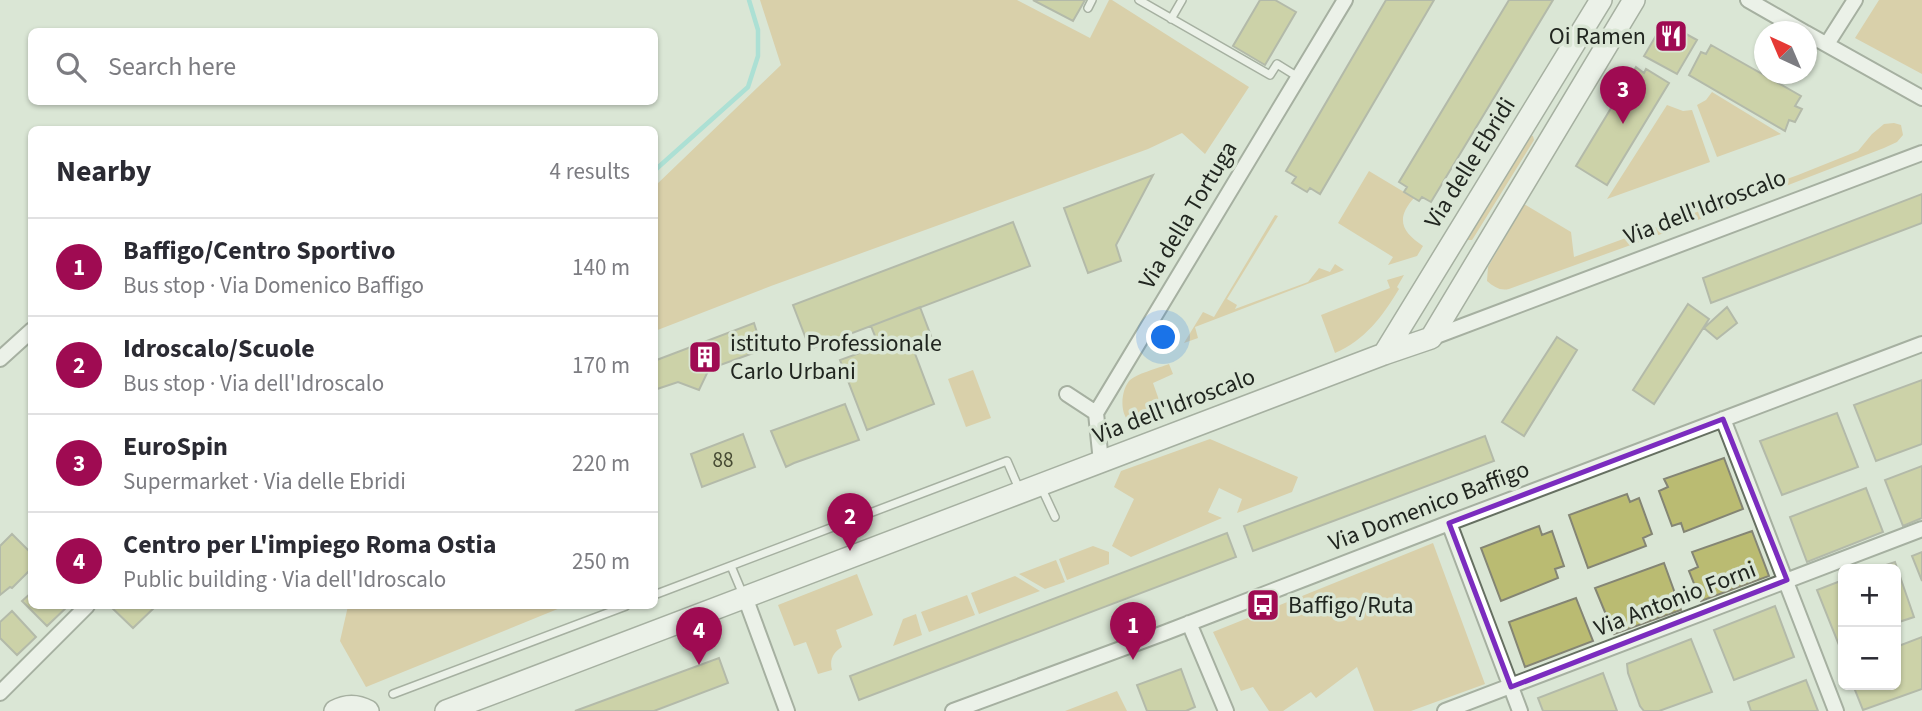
<!DOCTYPE html>
<meta charset="utf-8">
<style>
:root{--surface:#fff;--page:#f7f7f7;--text:#2b2b33;--muted:#7c7c81;--line:#e1e1e2;--accent:#9f0b52}
body{margin:0;font-family:"Source Sans 3",sans-serif;background:var(--page);color:var(--text)}
.controls{position:absolute;right:21px;bottom:21px;display:grid;overflow:hidden;border-radius:10px;box-shadow:0 2px 5px #0004}
.controls button{width:63px;height:63px;display:grid;place-items:center;padding:0;border:0;border-bottom:2px solid var(--line);background:var(--surface);color:var(--text);font:35px sans-serif}
.compass{position:absolute;left:1754px;top:21px;width:63px;height:63px;border-radius:50%;background:var(--surface);box-shadow:0 2px 5px #0004;rotate:316deg}
.you{position:absolute;left:1164px;top:338px;width:24px;height:24px;margin:-18px;border:5px solid #fff;border-radius:50%;background:#1a73e8;box-shadow:0 0 0 10px #1a73e833}
.badge{display:grid;place-items:center;width:46px;height:46px;border-radius:50%;background:var(--accent);color:#fff;font-size:23px;font-weight:700}
.pin{position:absolute;translate:-50% -58px;filter:drop-shadow(0 2px 4px #0008)}
.pin::after{content:'';position:absolute;top:37px;width:24px;height:21px;background:inherit;clip-path:polygon(0 0,100% 0,50% 100%)}
.list{margin:0;padding:0;list-style:none}
h2{display:flex;justify-content:space-between;align-items:center;height:91px;margin:0;padding:0 28px;font-size:30px}
h2 small{font-size:23px;font-weight:400;color:var(--muted)}
.list li{display:grid;grid-template-columns:46px 1fr auto;gap:21px;align-items:center;box-sizing:border-box;height:98px;padding:0 28px;border-top:2px solid var(--line)}
.list b{display:block;font-size:26px;white-space:nowrap}
.list p{margin:0;font-size:23px;white-space:nowrap;color:var(--muted)}
.list em{font-size:23px;font-style:normal;color:var(--muted)}
.icon{flex:none;width:38px;height:38px;fill:none;stroke:currentColor;stroke-width:2;stroke-linecap:round;stroke-linejoin:round}
.map{position:relative;flex:none;width:1922px;height:711px;overflow:hidden}
.search{position:absolute;background:var(--surface);box-shadow:0 2px 5px #0004;left:28px;top:28px;width:630px;height:77px;display:flex;align-items:center;gap:18px;box-sizing:border-box;padding:0 24px;border-radius:10px;color:var(--muted);font-size:26px}
.panel{position:absolute;background:var(--surface);box-shadow:0 2px 5px #0004;left:28px;top:126px;width:630px;height:483px;border-radius:10px}
.map>svg:first-child{display:block}
.green{fill:#d7b577}
.lines{fill:none;stroke-linecap:round;stroke-linejoin:round}
.stream{stroke:#73d9d3;stroke-width:4.5}
.building{fill:#babb72;stroke:#848574;stroke-width:2}
.lane-casing{stroke:#667062;stroke-width:10}
.street-casing{stroke:#667062;stroke-width:18}
.secondary-casing{stroke:#667062;stroke-width:24}
.lane{stroke:#fff;stroke-width:7}
.street{stroke:#fff;stroke-width:14}
.secondary{stroke:#fff;stroke-width:21}
.marked{fill:none;stroke:#7b2cbf;stroke-width:5;stroke-linejoin:round}
.labels{text-anchor:middle;dominant-baseline:central;stroke-width:7;stroke-linejoin:round;paint-order:stroke}
.number-label{font-size:21px;fill:#474b34}
.poi-label{font-size:24px;fill:#212620;stroke:#dae6d5;text-anchor:start}
.street-label{font-size:24px;fill:#212620;stroke:#dae6d5}
</style>
<div class="map">
<svg width="1922" height="711" viewBox="0 0 1922 711">
<rect width="100%" height="100%" fill="#dae6d5"/>
<path class="green" d="M760,0H1017L1090,38L1109,0H1112L1249,87L1205,154L1182,133L1148,149L771,286L655,331V186L781,65Z
M1879,0H1922V74L1855,38Z
M1712,92L1781,134L1717,157L1697,105L1706,100Z
M1667,105L1683,111L1692,110L1710,162L1607,199Z
M1894,123L1901,125L1903,135L1897,142L1884,148L1664,233L1509,289C1500,291 1494,287 1487,281L1488,267L1524,204L1571,232L1574,257L1798,175L1858,151L1872,134L1884,124Z
M1528,134L1533,136L1534,140L1474,237L1472,240H1468L1466,238Z
M1369,171L1414,198C1395,219 1402,232 1423,246L1417,256L1388,265L1393,257L1338,223Z
M1275,215L1278,216L1227,299L1237,305L1235,309L1308,282L1319,268L1330,272L1335,264L1344,270L1195,327L1198,338L1184,343L1203,312L1214,317Z
M1404,275L1397,287L1399,289C1382,317 1365,340 1335,353L1321,315L1390,288L1387,280Z
M1169,364L1173,374L1153,383L1165,417C1158,420 1147,427 1139,426C1119,424 1119,394 1129,381C1135,374 1159,368 1169,364Z
M973,370L991,418L966,427L948,379Z
M1210,439L1298,477L1292,492L1237,513L1242,499L1219,488L1208,512L1222,518L1131,557L1112,546L1134,499L1114,487L1121,471Z
M1433,543L1485,684L1411,711H1374L1357,667L1316,698L1311,692L1283,711H1269L1253,687L1241,691L1213,632Z
M1093,546L1109,552V564L1067,580L1059,559Z
M1056,560L1065,582L1045,589L1019,574Z
M857,574L873,615L836,630L842,647C834,652 829,659 832,670L818,674L806,642L794,646L778,605Z
M1015,576L1040,591L979,614L971,593Z
M967,595L975,615L929,632L921,612Z
M348,606H565L366,687L340,641Z
M916,614L922,635L893,646L903,619Z
M1117,691L1127,711H1065Z"/>
<g class="lines">
<path class="stream" d="M654,171L748,87L758,56V30L749,0"/>
</g>
<path class="building" d="M1033,0H1085L1073,21Z
M1260,0H1275L1296,12L1265,65L1233,46Z
M1386,0H1434L1320,194L1310,188L1307,192L1292,183L1296,177L1286,171Z
M1509,0H1553L1431,202L1422,197L1419,201L1404,192L1407,187L1399,182Z
M1664,22L1697,40L1677,74L1644,56Z
M1711,45L1801,96L1795,106L1802,109L1795,122L1789,120L1785,131L1689,75L1701,52L1706,54Z
M1636,67L1644,73L1646,69L1669,83L1607,185L1576,166Z
M1153,175L1116,245L1121,261L1088,273L1064,208Z
M1922,194V223L1711,303L1703,278Z
M1013,222L1030,266L810,349L793,305Z
M1688,304L1709,319L1654,404L1633,390Z
M920,307L931,336L911,343L934,404L867,430L840,360L879,346L871,326Z
M1727,307L1737,323L1717,339L1704,328Z
M754,323L760,342L754,344L756,352L709,369L699,390L678,382L654,390V361Z
M1557,337L1577,350L1524,436L1502,422Z
M1922,380V444L1876,461L1854,405Z
M845,404L859,440L794,463L786,467L771,431Z
M1837,413L1858,467L1782,495L1760,441Z
M743,434L755,467L702,487L691,454Z
M1485,436L1494,461L1253,551L1244,526Z
M1724,458L1743,509L1684,532L1681,523L1672,526L1659,491L1668,487L1664,479Z
M1922,466V518L1903,526L1885,480Z
M1866,488L1883,532L1807,562L1790,517Z
M1627,494L1630,502L1639,498L1652,534L1643,538L1646,546L1588,568L1569,515Z
M1539,526L1542,535L1552,531L1564,566L1555,569L1558,578L1501,601L1481,548Z
M1752,531L1769,576L1701,601L1689,571L1698,567L1692,552Z
M1227,533L1236,557L859,700L850,676Z
M12,534L32,554V568L12,588L10,587L0,595V546Z
M1922,552V581L1912,556Z
M1895,562L1914,617L1896,623V569H1874Z
M1664,563L1681,610L1614,634L1595,588Z
M1843,580V643L1839,645L1817,590Z
M32,592V606H68L47,626L22,601Z
M1576,598L1593,641L1525,667L1509,622Z
M110,606H156L133,628Z
M1775,606L1794,657L1734,680L1714,630Z
M12,611L36,637L17,655L0,638V622Z
M1922,637V689L1863,710L1853,685H1896V647Z
M1691,639L1712,692L1659,711H1644L1640,706L1628,673L1627,664Z
M719,658L728,683L654,711H575Z
M1181,669L1195,707L1186,711H1147L1137,685Z
M1603,673L1617,711H1543L1538,698Z
M1806,680L1818,711H1751L1748,702Z"/>
<g class="lines">
<defs>
<path id="lane" d="M1139,0L1270,75L1277,64L1298,77
M1088,8L1092,0
M1171,19L1182,0
M1042,489L1055,517
M731,566L744,597
M654,595L1007,461L1020,491
M393,694L626,606"/>
<path id="street" d="M1748,0L1804,32
M1806,33L1922,98
M1827,44L1855,0
M1431,338L1922,153
M0,359L32,330
M1067,394L1096,413
M1723,419L1836,711
M1101,462L1096,413L1345,0
M1449,523L1520,711
M745,597L787,711
M1189,623L1226,711
M0,693L87,606
M953,711L1164,633L1449,523L1922,344
M1445,711L1922,529"/>
<path id="secondary" d="M1384,354L1601,0
M335,711C346,705 357,705 368,711
M446,711L1384,354L1431,338L1634,0"/>
</defs>
<use href="#lane" class="lane-casing"/>
<use href="#street" class="street-casing"/>
<use href="#secondary" class="secondary-casing"/>
<use href="#lane" class="lane"/>
<use href="#street" class="street"/>
<use href="#secondary" class="secondary"/>
</g>
<path d="M0 0H1922V711H0ZM1723,419L1787,580L1511,687L1449,523Z" fill="#dae6d5" fill-opacity=".55" fill-rule="evenodd"/>
<path class="marked" d="M1723,419L1787,580L1511,687L1449,523Z"/>
<defs>
<symbol id="restaurant-square" viewBox="-11 -11 22 22"><rect x="-9" y="-9" width="18" height="18" rx="4" fill="#9f0b52" stroke="#dae6d5"/><path d="M-5-6h1v4h1v-4h1v4h1v-4h1v5L-1.5 .5V6h-2V.5L-5-1ZM5-6V6H3V1.5H1.5Q1.5-4 5-6Z" fill="#fff"/></symbol>
<symbol id="building-square" viewBox="-11 -11 22 22"><rect x="-9" y="-9" width="18" height="18" rx="4" fill="#9f0b52" stroke="#dae6d5"/><path d="M-4-6H4V6H1V3H-1V6H-4ZM-2.5-4.3h1.7v1.8h-1.7ZM.8-4.3h1.7v1.8H.8ZM-2.5-1h1.7V.8h-1.7ZM.8-1h1.7V.8H.8Z" fill="#fff"/></symbol>
<symbol id="bus-square" viewBox="-11 -11 22 22"><rect x="-9" y="-9" width="18" height="18" rx="4" fill="#9f0b52" stroke="#dae6d5"/><path d="M-5-6H5V4H4V6H2V4H-2V6H-4V4H-5ZM-3.5-4V0h7V-4ZM-3.5 1.2v1.5H-2V1.2ZM2 1.2v1.5H3.5V1.2Z" fill="#fff"/></symbol>
</defs>
<g fill-rule="evenodd">
<use href="#restaurant-square" x="1652" y="17" width="38" height="38"/>
<use href="#building-square" x="686" y="338" width="38" height="38"/>
<use href="#bus-square" x="1244" y="586" width="38" height="38"/>
</g>
<g class="labels">
<g class="number-label">
<text x="723" y="460">88</text>
</g>
<g class="poi-label">
<text x="1646" y="36" text-anchor="end">Oi Ramen</text>
<text x="730" y="343">istituto Professionale<tspan x="730" dy="28">Carlo Urbani</tspan></text>
<text x="1288" y="605">Baffigo/Ruta</text>
</g>
<g class="street-label">
<text transform="translate(1470 163) rotate(-58)">Via delle Ebridi</text>
<text transform="translate(1705 207) rotate(-21)">Via dell'Idroscalo</text>
<text transform="translate(1188 215) rotate(-59)">Via della Tortuga</text>
<text transform="translate(1174 406) rotate(-21)">Via dell'Idroscalo</text>
<text transform="translate(1429 506) rotate(-21)">Via Domenico Baffigo</text>
<text transform="translate(1675 599) rotate(-21)">Via Antonio Forni</text>
</g>
</g>
</svg>
<div class="controls">
<button>+</button>
<button>−</button>
</div>
<svg class="compass" viewBox="-18 -18 36 36"><path d="M0-13l5 13h-10z" fill="#e53935"/><path d="M0 13l5-13h-10z" fill="#7c7c81"/></svg>
<div class="you"></div>
<div class="pin badge" style="left:1133px;top:660px">1</div>
<div class="pin badge" style="left:850px;top:551px">2</div>
<div class="pin badge" style="left:1623px;top:124px">3</div>
<div class="pin badge" style="left:699px;top:665px">4</div>
<div class="search"><svg class="icon" aria-label="search" viewBox="0 0 24 24"><circle cx="10" cy="10" r="6"/><path d="M15 15l6 6"/></svg>Search here</div>
<section class="panel">
<h2>Nearby<small>4 results</small></h2>
<ul class="list">
<li><span class="badge">1</span><div><b>Baffigo/Centro Sportivo</b><p>Bus stop · Via Domenico Baffigo</p></div><em>140 m</em></li>
<li><span class="badge">2</span><div><b>Idroscalo/Scuole</b><p>Bus stop · Via dell'Idroscalo</p></div><em>170 m</em></li>
<li><span class="badge">3</span><div><b>EuroSpin</b><p>Supermarket · Via delle Ebridi</p></div><em>220 m</em></li>
<li><span class="badge">4</span><div><b>Centro per L'impiego Roma Ostia</b><p>Public building · Via dell'Idroscalo</p></div><em>250 m</em></li>
</ul>
</section>
</div>
